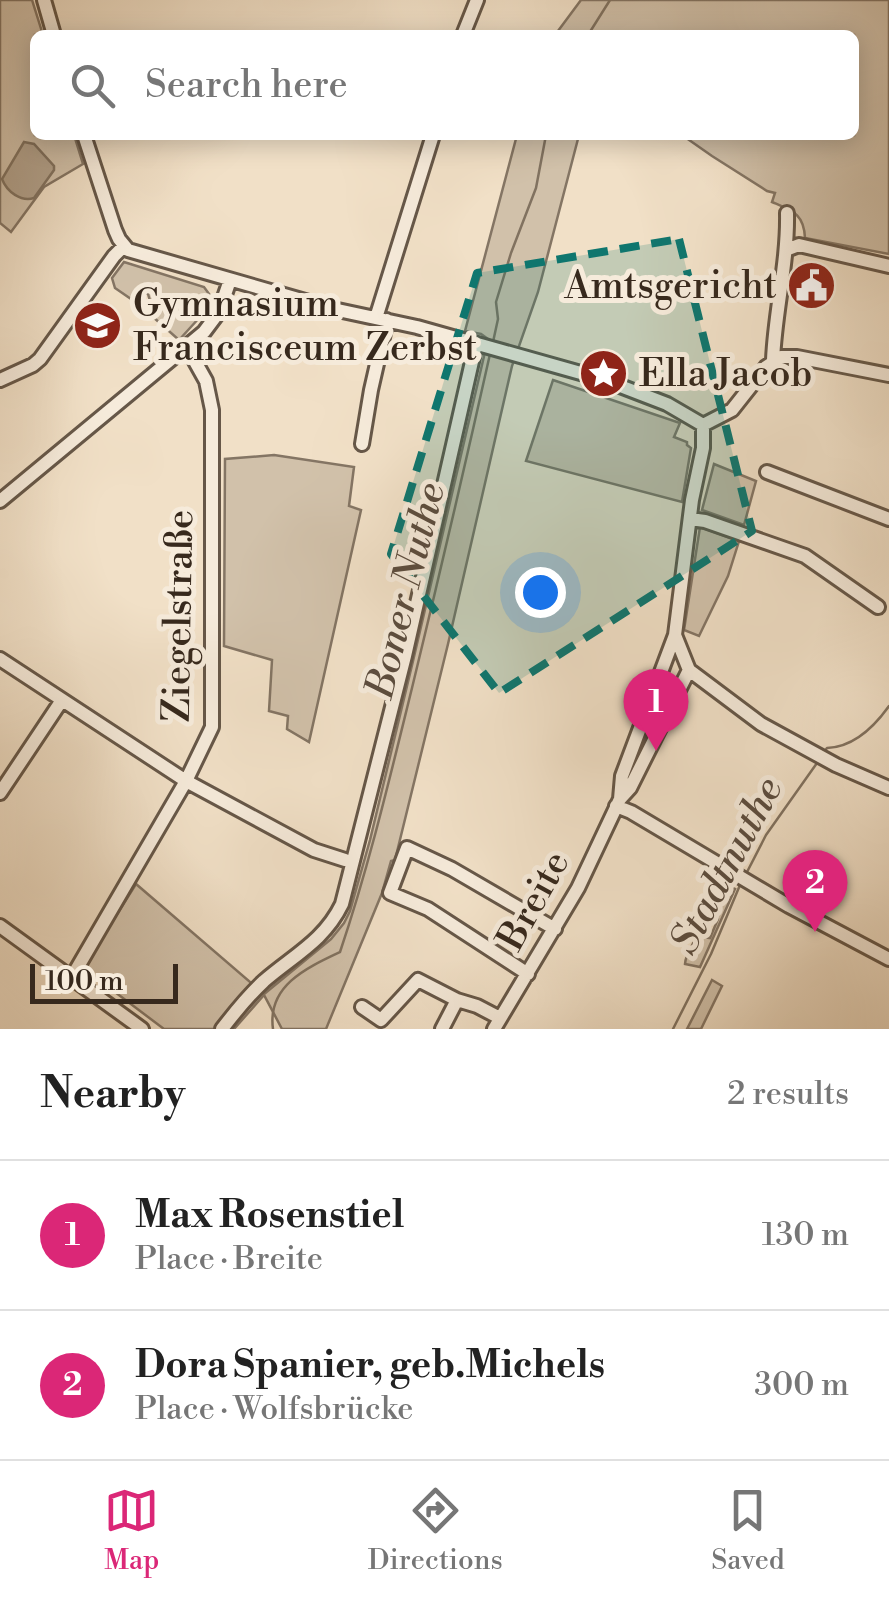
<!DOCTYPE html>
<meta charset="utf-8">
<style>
:root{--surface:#fff;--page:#f2f2f2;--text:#222;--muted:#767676;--line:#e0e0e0;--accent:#db2777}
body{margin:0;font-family:"Libre Bodoni",serif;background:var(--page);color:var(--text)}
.scale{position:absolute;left:30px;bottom:25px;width:148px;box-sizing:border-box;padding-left:10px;border:5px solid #37291d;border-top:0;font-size:28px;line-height:35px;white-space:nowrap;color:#37291d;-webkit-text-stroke:8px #f6ebdb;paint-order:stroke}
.you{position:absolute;left:540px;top:592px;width:35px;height:35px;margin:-25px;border:8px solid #fff;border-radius:50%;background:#1a73e8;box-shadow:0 0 0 15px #1a73e833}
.badge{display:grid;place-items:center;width:65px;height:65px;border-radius:50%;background:var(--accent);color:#fff;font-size:32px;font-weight:700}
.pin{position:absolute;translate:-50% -82px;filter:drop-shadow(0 2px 5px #0008)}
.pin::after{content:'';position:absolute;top:52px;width:35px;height:30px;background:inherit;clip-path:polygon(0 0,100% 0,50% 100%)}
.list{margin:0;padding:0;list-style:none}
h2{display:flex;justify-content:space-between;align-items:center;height:130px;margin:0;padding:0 40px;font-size:42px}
h2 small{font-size:32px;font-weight:400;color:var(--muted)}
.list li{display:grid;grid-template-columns:65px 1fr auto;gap:30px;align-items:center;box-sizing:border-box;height:150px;padding:0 40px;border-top:2px solid var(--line)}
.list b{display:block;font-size:38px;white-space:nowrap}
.list p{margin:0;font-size:32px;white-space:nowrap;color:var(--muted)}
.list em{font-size:32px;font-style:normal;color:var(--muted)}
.icon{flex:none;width:55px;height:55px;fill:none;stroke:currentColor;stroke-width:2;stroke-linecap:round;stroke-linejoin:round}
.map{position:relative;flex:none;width:889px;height:1029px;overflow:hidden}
.search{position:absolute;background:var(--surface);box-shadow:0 5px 25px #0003;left:30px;right:30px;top:30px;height:110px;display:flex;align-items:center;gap:25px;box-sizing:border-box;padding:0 35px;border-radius:15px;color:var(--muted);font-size:38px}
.sheet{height:430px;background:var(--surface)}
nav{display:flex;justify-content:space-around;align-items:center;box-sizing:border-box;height:140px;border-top:2px solid var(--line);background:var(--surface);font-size:28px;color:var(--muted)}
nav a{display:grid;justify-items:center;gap:5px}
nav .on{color:var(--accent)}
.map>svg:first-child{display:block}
.green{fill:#d1c1aa;stroke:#847564;stroke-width:2.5}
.water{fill:#b2a28d;stroke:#817260;stroke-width:2.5}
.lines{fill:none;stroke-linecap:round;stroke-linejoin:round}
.stream{stroke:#817260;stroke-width:2.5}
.minor-casing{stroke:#665748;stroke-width:18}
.minor{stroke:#f6ebdb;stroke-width:12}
.marked{fill:#0f766e;fill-opacity:0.2;stroke:#0f766e;stroke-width:8;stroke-dasharray:20 12;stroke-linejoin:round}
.labels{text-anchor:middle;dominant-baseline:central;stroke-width:10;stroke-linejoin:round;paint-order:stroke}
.poi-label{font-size:38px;fill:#37291d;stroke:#f6ebdb;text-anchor:start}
.street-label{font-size:38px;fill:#37291d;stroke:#f6ebdb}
.water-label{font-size:40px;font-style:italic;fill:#5c4d3f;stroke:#f6ebdb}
</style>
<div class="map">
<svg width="889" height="1029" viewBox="0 0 889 1029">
<rect width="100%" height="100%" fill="#f1e0c7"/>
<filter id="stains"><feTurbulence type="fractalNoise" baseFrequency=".002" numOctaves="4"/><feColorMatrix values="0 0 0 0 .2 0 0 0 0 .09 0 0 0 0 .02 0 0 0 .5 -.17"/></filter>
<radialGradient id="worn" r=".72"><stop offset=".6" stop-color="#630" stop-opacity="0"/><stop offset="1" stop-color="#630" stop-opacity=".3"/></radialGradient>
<path class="green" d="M0,0H32L43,35H35V135H74L83,164L44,187L11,232L0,223Z
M581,0H889V254L805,238C804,214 793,211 772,202L775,193L767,191L712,156L682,135H854V35H555Z
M517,135H579L538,292L512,366L448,644L395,860L391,861L382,893L326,1029H282L264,995L234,1029H164L83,968L136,884L264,994L331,939L344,923L350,911L370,840L413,661L488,339L481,334L465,331Z
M124,262L204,287L212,298L210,306L179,340L144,309L150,301L148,294L141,293L134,301L115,288L112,278Z
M553,380L680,423L674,437L687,442V445L691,448L682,502L526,461Z
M274,455L354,467L349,506L361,510L309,742L287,729L288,716L269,711L272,660L224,646L225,459Z
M714,464L756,481L744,525L702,510Z
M700,527L739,541L728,576L699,636L684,630Z
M727,886L735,889L700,967L685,964C685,956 693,944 697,936L710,938L718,919L715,909Z
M712,980L722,986L701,1029H687Z"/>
<path class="water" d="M24,142L34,144L54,166V170L34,198C21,202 7,192 2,179Z"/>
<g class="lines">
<path class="stream" d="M588,35L610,0
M493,342L498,319L496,302L511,253L536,188L546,135
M824,752L827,748C854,747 874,727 889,706
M746,874L766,835L817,763
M273,1029C267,986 306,968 340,952C369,866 390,777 412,688C439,577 465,466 490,354
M673,1029L711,954L740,885"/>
<defs>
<path id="minor" d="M44,0L54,35
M463,35L477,0
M84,135L115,230L119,239L128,250L333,309L417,327L602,379L667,404L703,425
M786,250L799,245L889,266
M376,318L433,135
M773,360C775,311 788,263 787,213
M0,380L33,365L40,359L114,256L124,246
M703,425L732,410L766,367L781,357H797L889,375
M362,444L371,390L387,320
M767,472L889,519
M0,501L204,332L219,312L230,280
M690,519L705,521L805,556L878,607
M0,659L186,781L314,850L345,860
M689,670L761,724L836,765L889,788
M0,793L62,700
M620,799L622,776L675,635L692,500L703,448V425
M616,806L631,812L789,906L889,959
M0,926L142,1029
M528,974L428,909L390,893L407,848L452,869L555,929
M72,977L186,781L212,727V410L206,381L187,347
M362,1007L381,1020L418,980L457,1000L477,1006L500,1018
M222,1029C235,1012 248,996 264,981C294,955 324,941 342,904L405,656L476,344
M442,1029L457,1000
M494,1029L578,888L620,799L630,788L689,670L675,635"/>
</defs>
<use href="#minor" class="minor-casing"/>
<use href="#minor" class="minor"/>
</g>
<path class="marked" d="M679,239L752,531L499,693L391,554L477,273Z"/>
<defs>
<symbol id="civic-disc" viewBox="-11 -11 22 22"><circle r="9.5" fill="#8f2418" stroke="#f6ebdb"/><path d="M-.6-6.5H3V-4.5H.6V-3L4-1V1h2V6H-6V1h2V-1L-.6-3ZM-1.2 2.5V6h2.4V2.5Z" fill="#fff"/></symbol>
<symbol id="school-disc" viewBox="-11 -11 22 22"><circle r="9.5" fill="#8f2418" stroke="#f6ebdb"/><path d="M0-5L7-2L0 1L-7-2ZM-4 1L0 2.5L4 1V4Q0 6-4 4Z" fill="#fff"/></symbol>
<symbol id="sight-disc" viewBox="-11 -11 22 22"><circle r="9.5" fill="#8f2418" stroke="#f6ebdb"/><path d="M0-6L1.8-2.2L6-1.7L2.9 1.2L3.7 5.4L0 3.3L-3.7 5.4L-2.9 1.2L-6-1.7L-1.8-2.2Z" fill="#fff"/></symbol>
</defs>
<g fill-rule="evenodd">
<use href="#civic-disc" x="784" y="258" width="55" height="55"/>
<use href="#school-disc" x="70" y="298" width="55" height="55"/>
<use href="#sight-disc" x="576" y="346" width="55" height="55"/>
</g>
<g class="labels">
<g class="poi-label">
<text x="777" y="286" text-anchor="end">Amtsgericht</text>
<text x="133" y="304">Gymnasium<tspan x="133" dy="44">Francisceum Zerbst</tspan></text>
<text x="639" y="374">Ella Jacob</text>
</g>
<g class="street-label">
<text transform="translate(179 616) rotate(-89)">Ziegelstraße</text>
<text transform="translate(534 901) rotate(-61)">Breite</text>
</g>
<g class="water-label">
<text transform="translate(406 591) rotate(-76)">Boner Nuthe</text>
<text transform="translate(727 866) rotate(-62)">Stadtnuthe</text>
</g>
</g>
<rect width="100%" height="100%" filter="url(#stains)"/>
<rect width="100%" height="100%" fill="url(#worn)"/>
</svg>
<div class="scale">100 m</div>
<div class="you"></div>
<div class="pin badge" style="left:656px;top:751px">1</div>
<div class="pin badge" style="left:815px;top:932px">2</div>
<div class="search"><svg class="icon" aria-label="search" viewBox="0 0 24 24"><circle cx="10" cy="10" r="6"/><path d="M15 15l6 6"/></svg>Search here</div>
</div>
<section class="sheet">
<h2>Nearby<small>2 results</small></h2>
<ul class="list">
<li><span class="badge">1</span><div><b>Max Rosenstiel</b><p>Place · Breite</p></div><em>130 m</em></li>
<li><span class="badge">2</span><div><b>Dora Spanier, geb.Michels</b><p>Place · Wolfsbrücke</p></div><em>300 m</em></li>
</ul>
</section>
<nav>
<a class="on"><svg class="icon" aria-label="map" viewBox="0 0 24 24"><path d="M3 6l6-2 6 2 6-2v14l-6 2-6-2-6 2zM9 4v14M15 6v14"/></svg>Map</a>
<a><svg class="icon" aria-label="directions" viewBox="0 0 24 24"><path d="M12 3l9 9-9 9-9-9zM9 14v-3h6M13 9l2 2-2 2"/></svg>Directions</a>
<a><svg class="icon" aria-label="saved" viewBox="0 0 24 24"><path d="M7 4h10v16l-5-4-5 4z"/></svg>Saved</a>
</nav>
